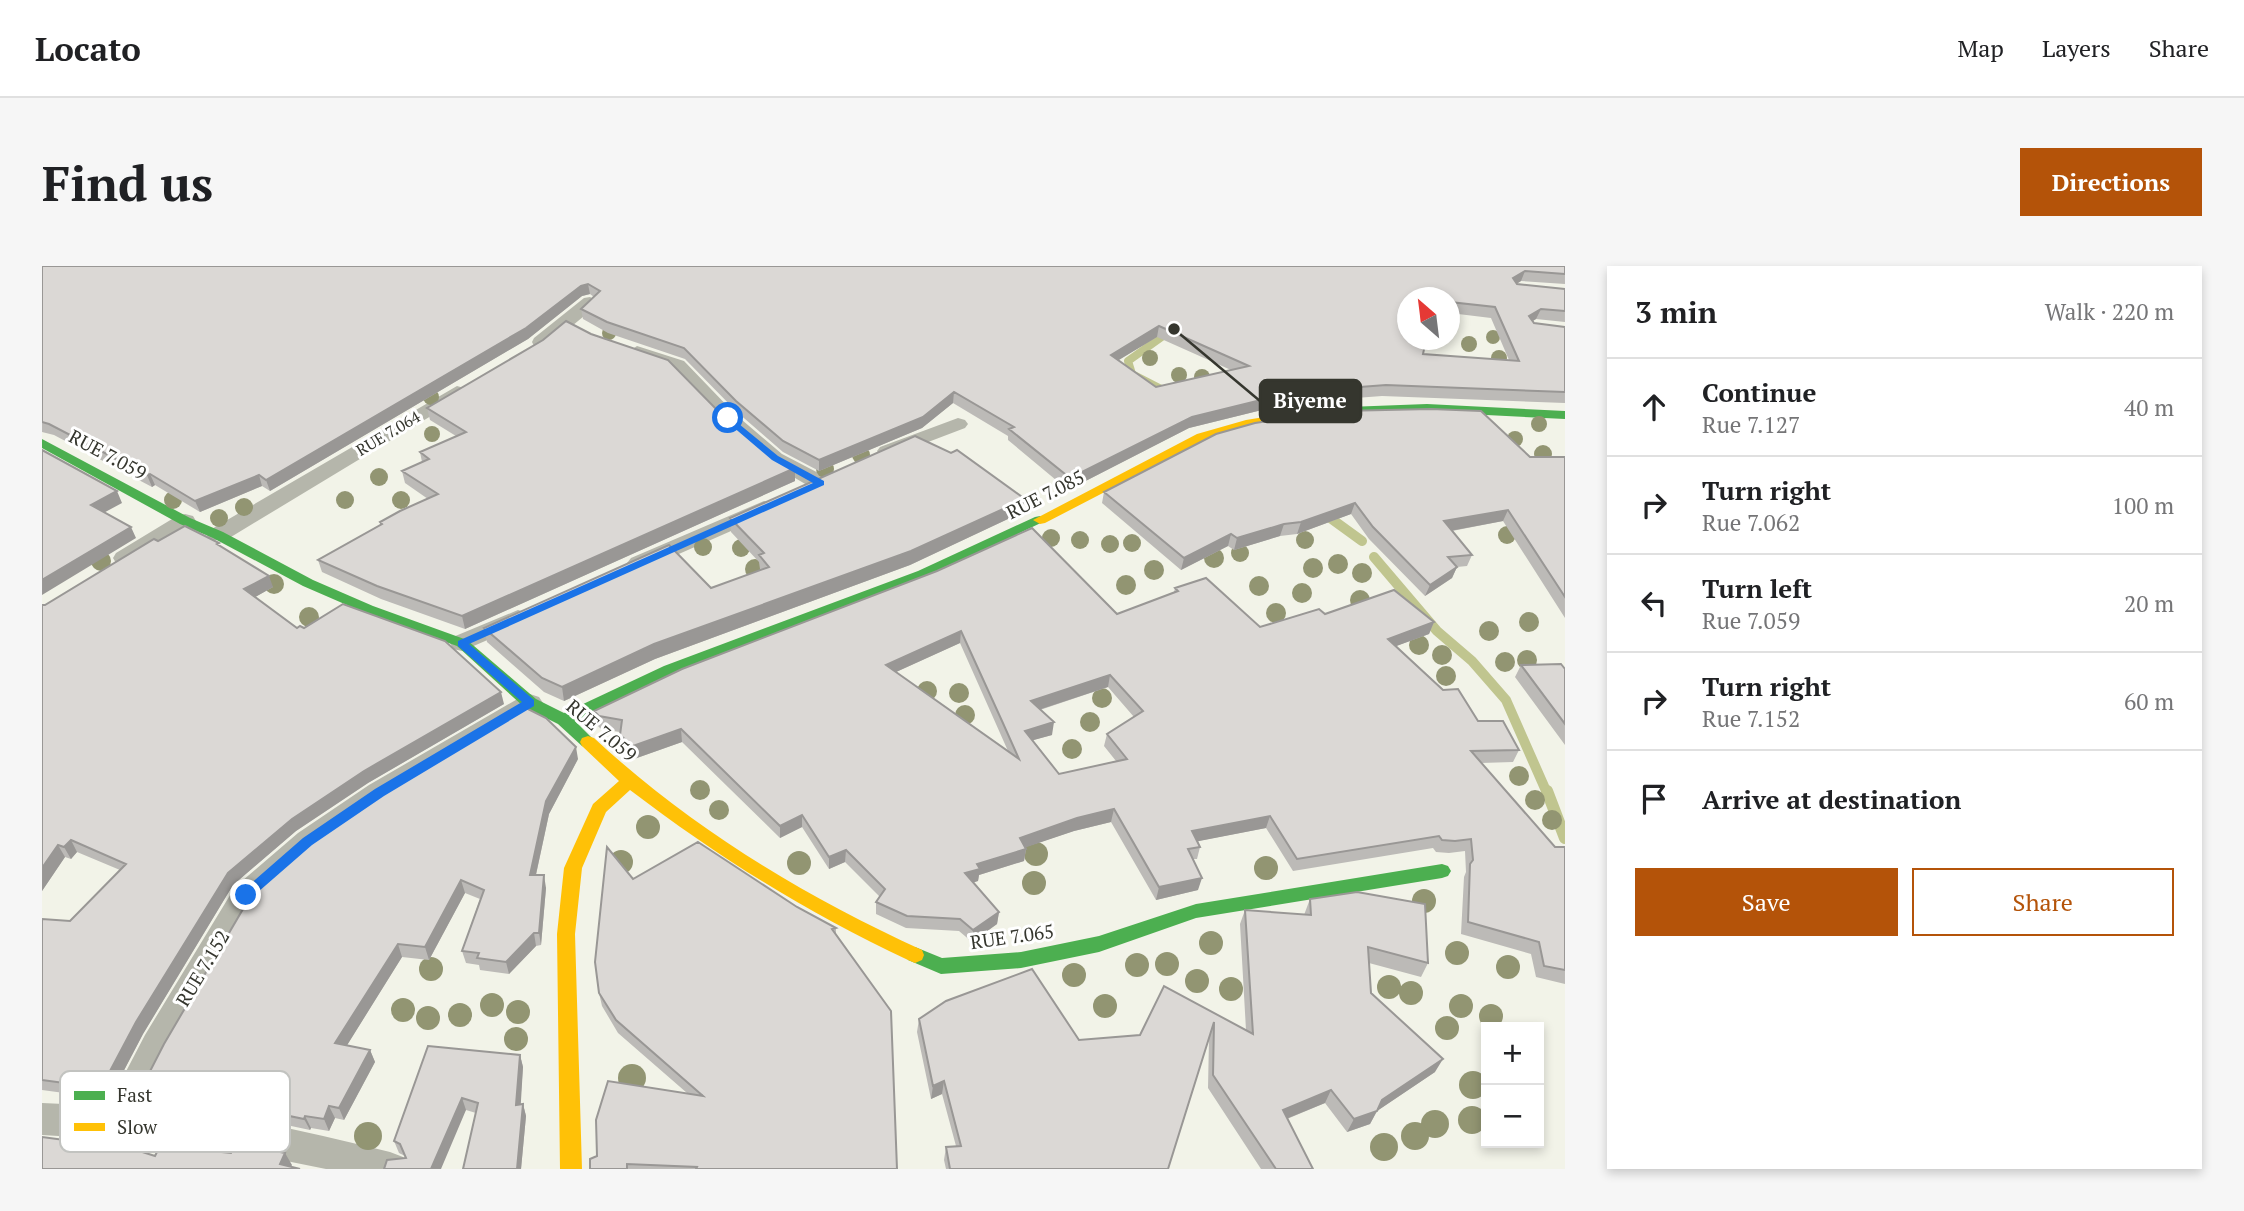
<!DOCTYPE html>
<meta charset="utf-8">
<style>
:root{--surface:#fff;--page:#f6f6f6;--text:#202124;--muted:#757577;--line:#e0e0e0;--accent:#b45309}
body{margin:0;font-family:"PT Serif",serif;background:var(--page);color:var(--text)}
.controls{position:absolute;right:21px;bottom:21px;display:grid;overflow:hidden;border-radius:0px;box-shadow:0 4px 10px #0003}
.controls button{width:63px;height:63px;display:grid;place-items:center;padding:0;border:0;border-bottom:2px solid var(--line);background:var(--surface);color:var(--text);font:35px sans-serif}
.compass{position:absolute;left:1355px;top:21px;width:63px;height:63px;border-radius:50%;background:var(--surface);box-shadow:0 4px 10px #0003;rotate:332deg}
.stop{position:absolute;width:21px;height:21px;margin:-16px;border:5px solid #1a73e8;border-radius:50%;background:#fff}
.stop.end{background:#1a73e8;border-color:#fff;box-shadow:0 2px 7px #0008}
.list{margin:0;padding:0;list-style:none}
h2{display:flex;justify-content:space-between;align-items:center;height:91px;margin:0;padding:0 28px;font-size:30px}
h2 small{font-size:23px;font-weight:400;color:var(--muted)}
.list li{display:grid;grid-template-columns:46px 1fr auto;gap:21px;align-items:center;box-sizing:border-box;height:98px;padding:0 28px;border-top:2px solid var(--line)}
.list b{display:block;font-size:26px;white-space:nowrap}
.list p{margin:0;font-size:23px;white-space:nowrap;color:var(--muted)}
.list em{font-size:23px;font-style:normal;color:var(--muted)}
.actions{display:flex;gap:14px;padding:21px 28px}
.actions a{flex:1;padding:16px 0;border:2px solid var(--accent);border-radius:0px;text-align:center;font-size:24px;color:var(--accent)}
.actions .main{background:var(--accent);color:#fff}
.icon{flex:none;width:38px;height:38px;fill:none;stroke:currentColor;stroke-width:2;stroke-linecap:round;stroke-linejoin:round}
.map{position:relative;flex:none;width:1523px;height:903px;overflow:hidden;border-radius:0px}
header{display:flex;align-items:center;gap:42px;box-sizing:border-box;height:98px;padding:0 35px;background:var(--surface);border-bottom:2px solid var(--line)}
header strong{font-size:33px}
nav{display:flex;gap:38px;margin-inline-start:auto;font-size:24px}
.intro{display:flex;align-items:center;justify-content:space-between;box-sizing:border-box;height:168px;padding:0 42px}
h1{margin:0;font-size:49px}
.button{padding:18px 32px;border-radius:0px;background:var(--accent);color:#fff;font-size:24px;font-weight:700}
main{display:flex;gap:42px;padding:0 42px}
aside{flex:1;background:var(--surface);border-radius:0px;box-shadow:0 4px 10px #0003}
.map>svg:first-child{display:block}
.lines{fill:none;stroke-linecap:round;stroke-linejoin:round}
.stream-far2{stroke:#c0c58f;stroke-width:8}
.stream-far1{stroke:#c0c58f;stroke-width:10}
.stream{stroke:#c0c58f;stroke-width:12}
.street{fill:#b5b6ab;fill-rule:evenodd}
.fast{fill:#4caf50;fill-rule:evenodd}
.slow{fill:#ffc107;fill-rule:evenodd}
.tree{fill:#929572}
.wall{fill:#bcbab7;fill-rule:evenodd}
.shaded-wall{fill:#999795}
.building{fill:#dbd8d5;stroke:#999795;stroke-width:2;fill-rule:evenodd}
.route{fill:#1a73e8}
.labels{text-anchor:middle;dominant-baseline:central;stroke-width:6;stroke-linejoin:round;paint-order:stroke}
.far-street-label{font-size:16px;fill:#35362e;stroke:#fff}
.street-label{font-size:19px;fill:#35362e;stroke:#fff}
.key{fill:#fff;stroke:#c2c3c0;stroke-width:2}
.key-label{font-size:19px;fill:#35362e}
.leader{fill:none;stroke:#35362e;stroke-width:2.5}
.callout-dot{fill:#35362e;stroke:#fff;stroke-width:2.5}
.callout{fill:#35362e;stroke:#35362e;stroke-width:2.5}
.callout-label{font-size:21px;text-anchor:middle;font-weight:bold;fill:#fff}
</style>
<header>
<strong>Locato</strong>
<nav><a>Map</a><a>Layers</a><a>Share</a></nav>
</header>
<div class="intro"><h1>Find us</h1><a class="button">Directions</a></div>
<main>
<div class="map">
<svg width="1523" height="903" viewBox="0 0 1523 903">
<rect width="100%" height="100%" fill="#f2f3e8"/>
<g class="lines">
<path class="stream-far2" d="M1127,127L1090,108L1086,95L1128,65"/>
<path class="stream-far1" d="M1280,246L1320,275
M1332,291L1395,365L1430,395L1464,434L1505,527"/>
<path class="stream" d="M1505,525L1523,572"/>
<path class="street" d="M548,31L557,36L554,40L506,80H492L490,76L492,72L542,32Z
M595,80L642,95L693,148L740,188L786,212L789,217L786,222H770L726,196L679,156L628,103L588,90L586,86Z
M415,120L422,122L425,126L422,130L184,274H168L165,269L168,264Z
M916,152L923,154L926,158L923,162L852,189H838L835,185L838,181Z
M722,235L730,237L733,242L730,247L605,302H589L585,297L589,292Z
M143,248L151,250L154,255L151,260L90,297H74L71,292L74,287L135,250Z
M476,344L485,347L488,352L485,357L420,385L411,383L408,377L411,371Z
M488,428L497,431L501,437L497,443L347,533L276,583L215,637L127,789L101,842C186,846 266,866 348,886L361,891L366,903H284L165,879L0,869V837L66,840L103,769L193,621L256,567L327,519L479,431Z"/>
<path class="fast" d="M1385,138L1523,145V153L1385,146L1279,150L1273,146L1279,142Z
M0,173L148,252L181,266L271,314L331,340L425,374L494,433L522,447L622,400L876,305L993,251L998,250L1005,254L886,311L632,408L533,455L554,476L546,482L540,480L516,458L482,441L415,380L321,346L261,320L171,272L138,258L0,182Z
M1400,598L1406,600L1409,605L1406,610L1400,612L1154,652L1057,686L979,702L899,708L866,694L864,689L866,684L873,681L900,692L979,686L1057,670L1154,638Z"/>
<path class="slow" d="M1279,142L1283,143V149L1205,161L1163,174L1003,257L998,258L991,254L1155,168L1204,154Z
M546,470L552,472C648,561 761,630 880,684L882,689L880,694L873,697L866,694C767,648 676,591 588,524L564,546L540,602L533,668L540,903H518L515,668L522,602L551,538L577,515L540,480L538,476L540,472Z"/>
</g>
<g class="tree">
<circle cx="567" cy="67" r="7"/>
<circle cx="1451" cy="71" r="7"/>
<circle cx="1427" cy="78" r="8"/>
<circle cx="1108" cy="92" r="8"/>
<circle cx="1457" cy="92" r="8"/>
<circle cx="1137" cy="109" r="8"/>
<circle cx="1160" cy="111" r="8"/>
<circle cx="389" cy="131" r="8"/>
<circle cx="1497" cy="158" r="8"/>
<circle cx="390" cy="168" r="8"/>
<circle cx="1473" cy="173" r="8"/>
<circle cx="1501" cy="188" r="9"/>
<circle cx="819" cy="189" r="9"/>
<circle cx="783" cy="203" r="9"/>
<circle cx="337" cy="211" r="9"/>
<circle cx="131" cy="234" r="9"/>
<circle cx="303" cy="234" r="9"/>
<circle cx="359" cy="234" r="9"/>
<circle cx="202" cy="241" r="9"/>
<circle cx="177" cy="252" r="9"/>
<circle cx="1465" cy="269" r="9"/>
<circle cx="1009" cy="272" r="9"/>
<circle cx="1038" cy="274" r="9"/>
<circle cx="1263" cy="274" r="9"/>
<circle cx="1090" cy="277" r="9"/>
<circle cx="1068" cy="278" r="9"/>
<circle cx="661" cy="281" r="9"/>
<circle cx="699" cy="282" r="9"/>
<circle cx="1198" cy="287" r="9"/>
<circle cx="1172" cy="292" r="10"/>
<circle cx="59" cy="295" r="10"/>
<circle cx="1296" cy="298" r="10"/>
<circle cx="1271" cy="302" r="10"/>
<circle cx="713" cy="303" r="10"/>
<circle cx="1112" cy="304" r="10"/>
<circle cx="1320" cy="307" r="10"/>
<circle cx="232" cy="318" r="10"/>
<circle cx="1084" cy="319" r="10"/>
<circle cx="1217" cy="320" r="10"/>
<circle cx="1260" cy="327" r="10"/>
<circle cx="1318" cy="334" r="10"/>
<circle cx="1234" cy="347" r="10"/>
<circle cx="267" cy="351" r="10"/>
<circle cx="1487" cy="356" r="10"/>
<circle cx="1447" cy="365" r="10"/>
<circle cx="1377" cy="379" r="10"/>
<circle cx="1400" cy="389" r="10"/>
<circle cx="1485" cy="394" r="10"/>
<circle cx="1463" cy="396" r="10"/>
<circle cx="1404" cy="410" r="10"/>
<circle cx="885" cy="425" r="10"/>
<circle cx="917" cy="427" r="10"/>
<circle cx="1060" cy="432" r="10"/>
<circle cx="923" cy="449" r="10"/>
<circle cx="1048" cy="456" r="10"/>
<circle cx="1030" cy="483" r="10"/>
<circle cx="1477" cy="510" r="10"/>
<circle cx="658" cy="524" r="10"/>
<circle cx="1493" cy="534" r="10"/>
<circle cx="677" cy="544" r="10"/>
<circle cx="1510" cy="554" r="10"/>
<circle cx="606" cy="561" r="12"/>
<circle cx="994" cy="588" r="12"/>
<circle cx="579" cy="596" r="12"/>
<circle cx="757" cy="597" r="12"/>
<circle cx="1224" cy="602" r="12"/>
<circle cx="992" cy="617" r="12"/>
<circle cx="1382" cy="635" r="12"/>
<circle cx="1169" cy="677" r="12"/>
<circle cx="1415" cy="687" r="12"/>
<circle cx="1125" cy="698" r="12"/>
<circle cx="1095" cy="699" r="12"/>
<circle cx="1466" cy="701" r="12"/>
<circle cx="389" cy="703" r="12"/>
<circle cx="1032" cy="709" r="12"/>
<circle cx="1155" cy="715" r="12"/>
<circle cx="1347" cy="721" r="12"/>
<circle cx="1189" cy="723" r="12"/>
<circle cx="1369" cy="727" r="12"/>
<circle cx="450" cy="739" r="12"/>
<circle cx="1063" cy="740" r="12"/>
<circle cx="1419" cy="740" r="12"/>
<circle cx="361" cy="744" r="12"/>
<circle cx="476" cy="746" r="12"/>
<circle cx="418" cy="749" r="12"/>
<circle cx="1449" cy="750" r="12"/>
<circle cx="386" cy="752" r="12"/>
<circle cx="1405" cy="762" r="12"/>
<circle cx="474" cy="773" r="12"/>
<circle cx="590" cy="812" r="14"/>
<circle cx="1431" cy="819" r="14"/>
<circle cx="1430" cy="854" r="14"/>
<circle cx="1393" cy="858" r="14"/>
<circle cx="326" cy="870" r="14"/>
<circle cx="1373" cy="870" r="14"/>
<circle cx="1342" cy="881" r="14"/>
</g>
<path class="wall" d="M0,0H1523V18L1479,15L1475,18L1523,23V56L1494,53L1491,55L1492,57L1523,61V137L1340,130L1248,137L1147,162L1026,224L966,174V170L911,137L880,162L777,205L741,186L695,146L643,93L566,67L541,53L539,43L552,31L548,28L540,30L486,73L228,225L220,220L158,246L113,219L110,221L12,169L0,166ZM1366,32H1408V47L1449,52L1467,94L1381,88ZM1115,71L1189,104L1114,121L1076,94Z
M385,142L677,146L724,186L753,202V215L423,363L339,333L280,306L276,294L338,259V256L386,233L363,217L360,205L380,196L378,186L414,170L388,154Z
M1488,191H1523V352L1461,255L1410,265L1430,289L1425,300L1415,301L1410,312L1383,330L1327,273L1309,248L1255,268L1238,270L1192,284L1186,280L1139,304L1060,237L1062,226Z
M981,246L868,299L613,393L522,435L502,426L445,376L442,362L669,322L719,304L718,303L717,296L689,266L688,252Z
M116,275L178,280L231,321L213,331L255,362H262L462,438L326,517L254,565L191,619L101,768L67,833L0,824V653L28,655L78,604L35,586L29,593L23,591L0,625L3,339Z
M895,305L1075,348L1132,326L1133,322L1218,361L1283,348L1392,356L1387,368L1354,380L1436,455L1477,484L1471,496L1439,497L1513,581H1523V718L1494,711L1489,688L1419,668L1422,611L1424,606L1423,585L1407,587L1394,586L1391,582L1251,605L1224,562L1156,575L1158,581L1155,593H1151L1156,624L1114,634L1069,556L1032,565L983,581L984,583L982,595L937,609L936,615L931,616L957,646L955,658L930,676L917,665L864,662L834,648V636L838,631L803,596L787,603L760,561L738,572L640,476L592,493L580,481L578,466L559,463L554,458L552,445ZM918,377L966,485L854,406ZM1066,421L1092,451L1065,468L1062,480L1074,495L1017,508L991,474L1010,469L998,444Z
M1479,399L1523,403V479L1473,411Z
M536,493L507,548L494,609L504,622L499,679L494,680L467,708L438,704L437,699L424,697L420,685L438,633L423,627L387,694L360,691L305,779L328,784L333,796L302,854L293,852L287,865L269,862L268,864L221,854L216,846L112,825L104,813Z
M591,613L755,641L794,662V668L855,903H548L555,890L645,827L576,767L560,740L557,727Z
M1268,633L1386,697L1379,711L1327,697L1329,727L1393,806L1335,845L1328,858L1305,866L1283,837L1245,853L1271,903H1219L1166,822L1167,773L1126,903H904L902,894L904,881L914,880L900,828L889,833L875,766L877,753L1037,774L1098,769L1122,720L1204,764L1198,658L1203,644L1262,649Z
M478,789L481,801L478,839L481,838L484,850L479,903H421L434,847L424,844L364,892L363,890L357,887L352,875Z"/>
<path class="shaded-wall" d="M1483,5L1479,15L1467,22L1471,12Z
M546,18L548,28L540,30L486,73L228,225L224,214L539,20Z
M1499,43L1494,53L1482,60L1487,50Z
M1117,60L1115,71L1067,100L1069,89Z
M912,126L911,137L880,162L777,205V194Z
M1252,126L1248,137L1147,162L1026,224L1028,212L1150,151Z
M753,202V215L423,363L420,350Z
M108,208L113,219L110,221L105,209Z
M217,209L220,220L158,246L153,235Z
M75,225L80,237L54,251L49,239Z
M983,233L981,246L868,299L613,393L522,435L520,421L612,378Z
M1313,237L1309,248L1255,268L1259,256Z
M1466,244L1461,255L1397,267L1402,255Z
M1242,258L1238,270L1192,284L1195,272Z
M89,261L94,272L0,329V314Z
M1189,268L1186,280L1139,304L1142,292Z
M1415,301L1410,312L1383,330L1388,319Z
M227,310L231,321L206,335L202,323Z
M1392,356L1387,368L1341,385L1346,373Z
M919,365L918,377L843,411L844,399Z
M1068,409L1066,421L987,447L989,435Z
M459,426L462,438L326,517L254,565L191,619L101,768L67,833L59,822L94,756L186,607L250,553L322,505Z
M1012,456L1010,469L981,477L983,465Z
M639,463L640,476L592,493L591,480Z
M534,481L536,493L507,548L491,622L488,609L504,535Z
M1072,543L1069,556L1032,565L976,584L978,572L1035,552Z
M760,549V561L738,572V560Z
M1228,550L1224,562L1147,577L1150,565Z
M29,574L35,586L29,593L22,581Z
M16,579L23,591L0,625V602Z
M984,583L982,595L937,609L936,615L921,620L923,607L935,598Z
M804,584L803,596L787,603V591Z
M502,609L504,622L499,679L497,667Z
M1160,612L1156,624L1114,634L1117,621Z
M419,614L423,627L387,694L383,681Z
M957,646L955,658L930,676L931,664Z
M492,667L494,680L467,708L464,696Z
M356,678L360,691L299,789L293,777Z
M328,784L333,796L302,854L297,842Z
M478,789L481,801L478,851L474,839Z
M1401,793L1393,806L1335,845L1328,858L1305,866L1312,853Z
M902,815L900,828L889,833L891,820Z
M1289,824L1283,837L1234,857L1241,844Z
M420,832L424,844L399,903H389Z
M481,838L484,850L479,903H475Z
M287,840L293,852L287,865L282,853Z
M263,850L269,862L268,864L262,853Z
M243,887L250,899L248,903L238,898Z"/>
<path class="building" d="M0,0H1523V8L1483,5L1471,12L1475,18L1523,23V45L1499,43L1487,50L1492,57L1523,61V126L1344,119L1252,126L1150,151L1028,212L967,163L972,161L912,126L881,151L777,194L741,175L694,135L642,82L565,56L539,43L558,25L546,18L539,20L484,62L224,214L217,209L153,235L108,208L105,209L7,158L0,156ZM1366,32H1408V36L1453,41L1477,95L1381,88L1384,74H1366ZM1117,60L1207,100L1114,121L1069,89Z
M524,55L549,68L626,94L677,146L724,186L753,202L420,350L335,320L276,294L340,258L338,256L358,245L396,228L360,205L387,193L378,186L424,166L385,142L501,74Z
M1389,143L1439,145L1488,191H1523V331L1466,244L1402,255L1430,289L1406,291L1415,301L1388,319L1331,261L1313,237L1259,256L1242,258L1195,272L1189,268L1142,292L1062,226L1174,168L1213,157L1298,145Z
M873,170L909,187L915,184L983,233L869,285L612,378L520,421L500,412L442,362L627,279L669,322L727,301L717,289L722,287L688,252Z
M0,184L75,225L49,239L89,261L0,314Z
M143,260L177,277L175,278L227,310L202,323L255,362L258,360L262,362L301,338L403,375L459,426L322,505L250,553L186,607L94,756L59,822L0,814V653L28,655L84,598L29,574L22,581L16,579L0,602V339H3L112,273L116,275Z
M990,262L1075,348L1136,325L1133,322L1164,312L1218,361L1277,343L1283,348L1352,324L1392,356L1346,373L1401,424L1416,423L1436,455H1461L1477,484L1429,485L1513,581H1523V704L1502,700L1497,676L1426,656L1428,598L1431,594L1429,573L1413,575L1400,574L1397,570L1255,593L1228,550L1150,565L1158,581L1146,583L1160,612L1117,621L1072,543L1035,552L978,572L984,583L935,598L938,603L923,607L957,646L931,664L918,653L865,650L834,636L843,623L804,584L787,591L760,549L738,560L639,463L591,480L578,469L580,454L557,450L552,445L640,403L895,305ZM919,365L960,455L977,493L844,399ZM1068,409L1101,445L1065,468L1085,493L1017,508L983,465L1012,456L989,435Z
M1519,398L1523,403V458L1479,399Z
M482,441L504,452L534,481L504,535L488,609H502L497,667H492L464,696L435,692L437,687L420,685L442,624L419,614L383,681L356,678L293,777L328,784L297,842L287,840L282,853L263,850L262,853L214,843L218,836L104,813L122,778L211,626L273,572L344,523Z
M656,576L755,641L794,662L790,663L849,745L855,903H654L655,901L585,898V903H548V893L555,890L554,854L566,815L661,830L574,754L557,727L553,696L565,581L591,613Z
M1315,626L1383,638L1386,697L1326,681L1329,727L1401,793L1340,834L1335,845L1312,853L1289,824L1241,844L1271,903H1234L1171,809L1172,756L1126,903H908L904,881L919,880L902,815L891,820L877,753L904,735L990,703L1037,774L1098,769L1122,720L1211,768L1203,644L1269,649L1268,633Z
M386,780L478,789L474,839L481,838L475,903H421L436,837L420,832L389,903H342L345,894L364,892L358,878L352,875Z
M0,871L52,878L56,872L113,890L118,880L189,887L194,877L243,887L238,898L258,903H0Z"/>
<path class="route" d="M686,149L736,190L782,215V219L427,378L492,434V440L342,530L270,579L208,633H199V626L261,572L333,523L480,436L416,380V375L771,217L730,194L683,154L682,152Z"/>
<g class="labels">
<g class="far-street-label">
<text transform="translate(346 167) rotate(-31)">RUE 7.064</text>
</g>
<g class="street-label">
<text transform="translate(66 188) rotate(28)">RUE 7.059</text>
<text transform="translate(1003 228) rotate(-27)">RUE 7.085</text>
<text transform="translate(560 464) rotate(40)">RUE 7.059</text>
<text transform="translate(970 670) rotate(-8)">RUE 7.065</text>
<text transform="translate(160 702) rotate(-59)">RUE 7.152</text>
</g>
</g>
<rect x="18" y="805" width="230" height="81" rx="10" class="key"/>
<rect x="32" y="825" width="31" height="9" fill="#4caf50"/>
<rect x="32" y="857" width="31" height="8" fill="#ffc107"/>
<g class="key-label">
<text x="75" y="836">Fast</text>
<text x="75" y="868">Slow</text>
</g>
<path class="leader" d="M1132 63L1218 135"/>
<circle class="callout-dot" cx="1132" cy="63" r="7"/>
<rect class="callout" x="1218" y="114" width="101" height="42" rx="7"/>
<g class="callout-label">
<text x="1268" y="142">Biyeme</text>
</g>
</svg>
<div class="controls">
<button>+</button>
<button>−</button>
</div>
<svg class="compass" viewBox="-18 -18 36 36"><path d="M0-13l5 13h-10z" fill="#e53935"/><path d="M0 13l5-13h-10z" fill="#757577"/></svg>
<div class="stop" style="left:686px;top:152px"></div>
<div class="stop end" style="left:204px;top:629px"></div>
</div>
<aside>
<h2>3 min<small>Walk · 220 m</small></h2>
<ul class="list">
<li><svg class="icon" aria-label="ahead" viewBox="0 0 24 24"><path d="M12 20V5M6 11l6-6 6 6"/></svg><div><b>Continue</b><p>Rue 7.127</p></div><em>40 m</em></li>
<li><svg class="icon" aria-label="right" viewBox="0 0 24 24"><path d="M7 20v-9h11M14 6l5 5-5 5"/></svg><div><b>Turn right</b><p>Rue 7.062</p></div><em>100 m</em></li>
<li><svg class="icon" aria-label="left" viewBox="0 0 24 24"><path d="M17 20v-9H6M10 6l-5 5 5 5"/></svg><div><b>Turn left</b><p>Rue 7.059</p></div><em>20 m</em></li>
<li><svg class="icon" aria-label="right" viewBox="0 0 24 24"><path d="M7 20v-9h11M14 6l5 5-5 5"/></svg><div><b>Turn right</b><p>Rue 7.152</p></div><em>60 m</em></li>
<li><svg class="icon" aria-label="arrive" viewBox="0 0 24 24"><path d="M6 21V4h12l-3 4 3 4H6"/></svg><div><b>Arrive at destination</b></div></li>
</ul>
<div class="actions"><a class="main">Save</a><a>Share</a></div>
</aside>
</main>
